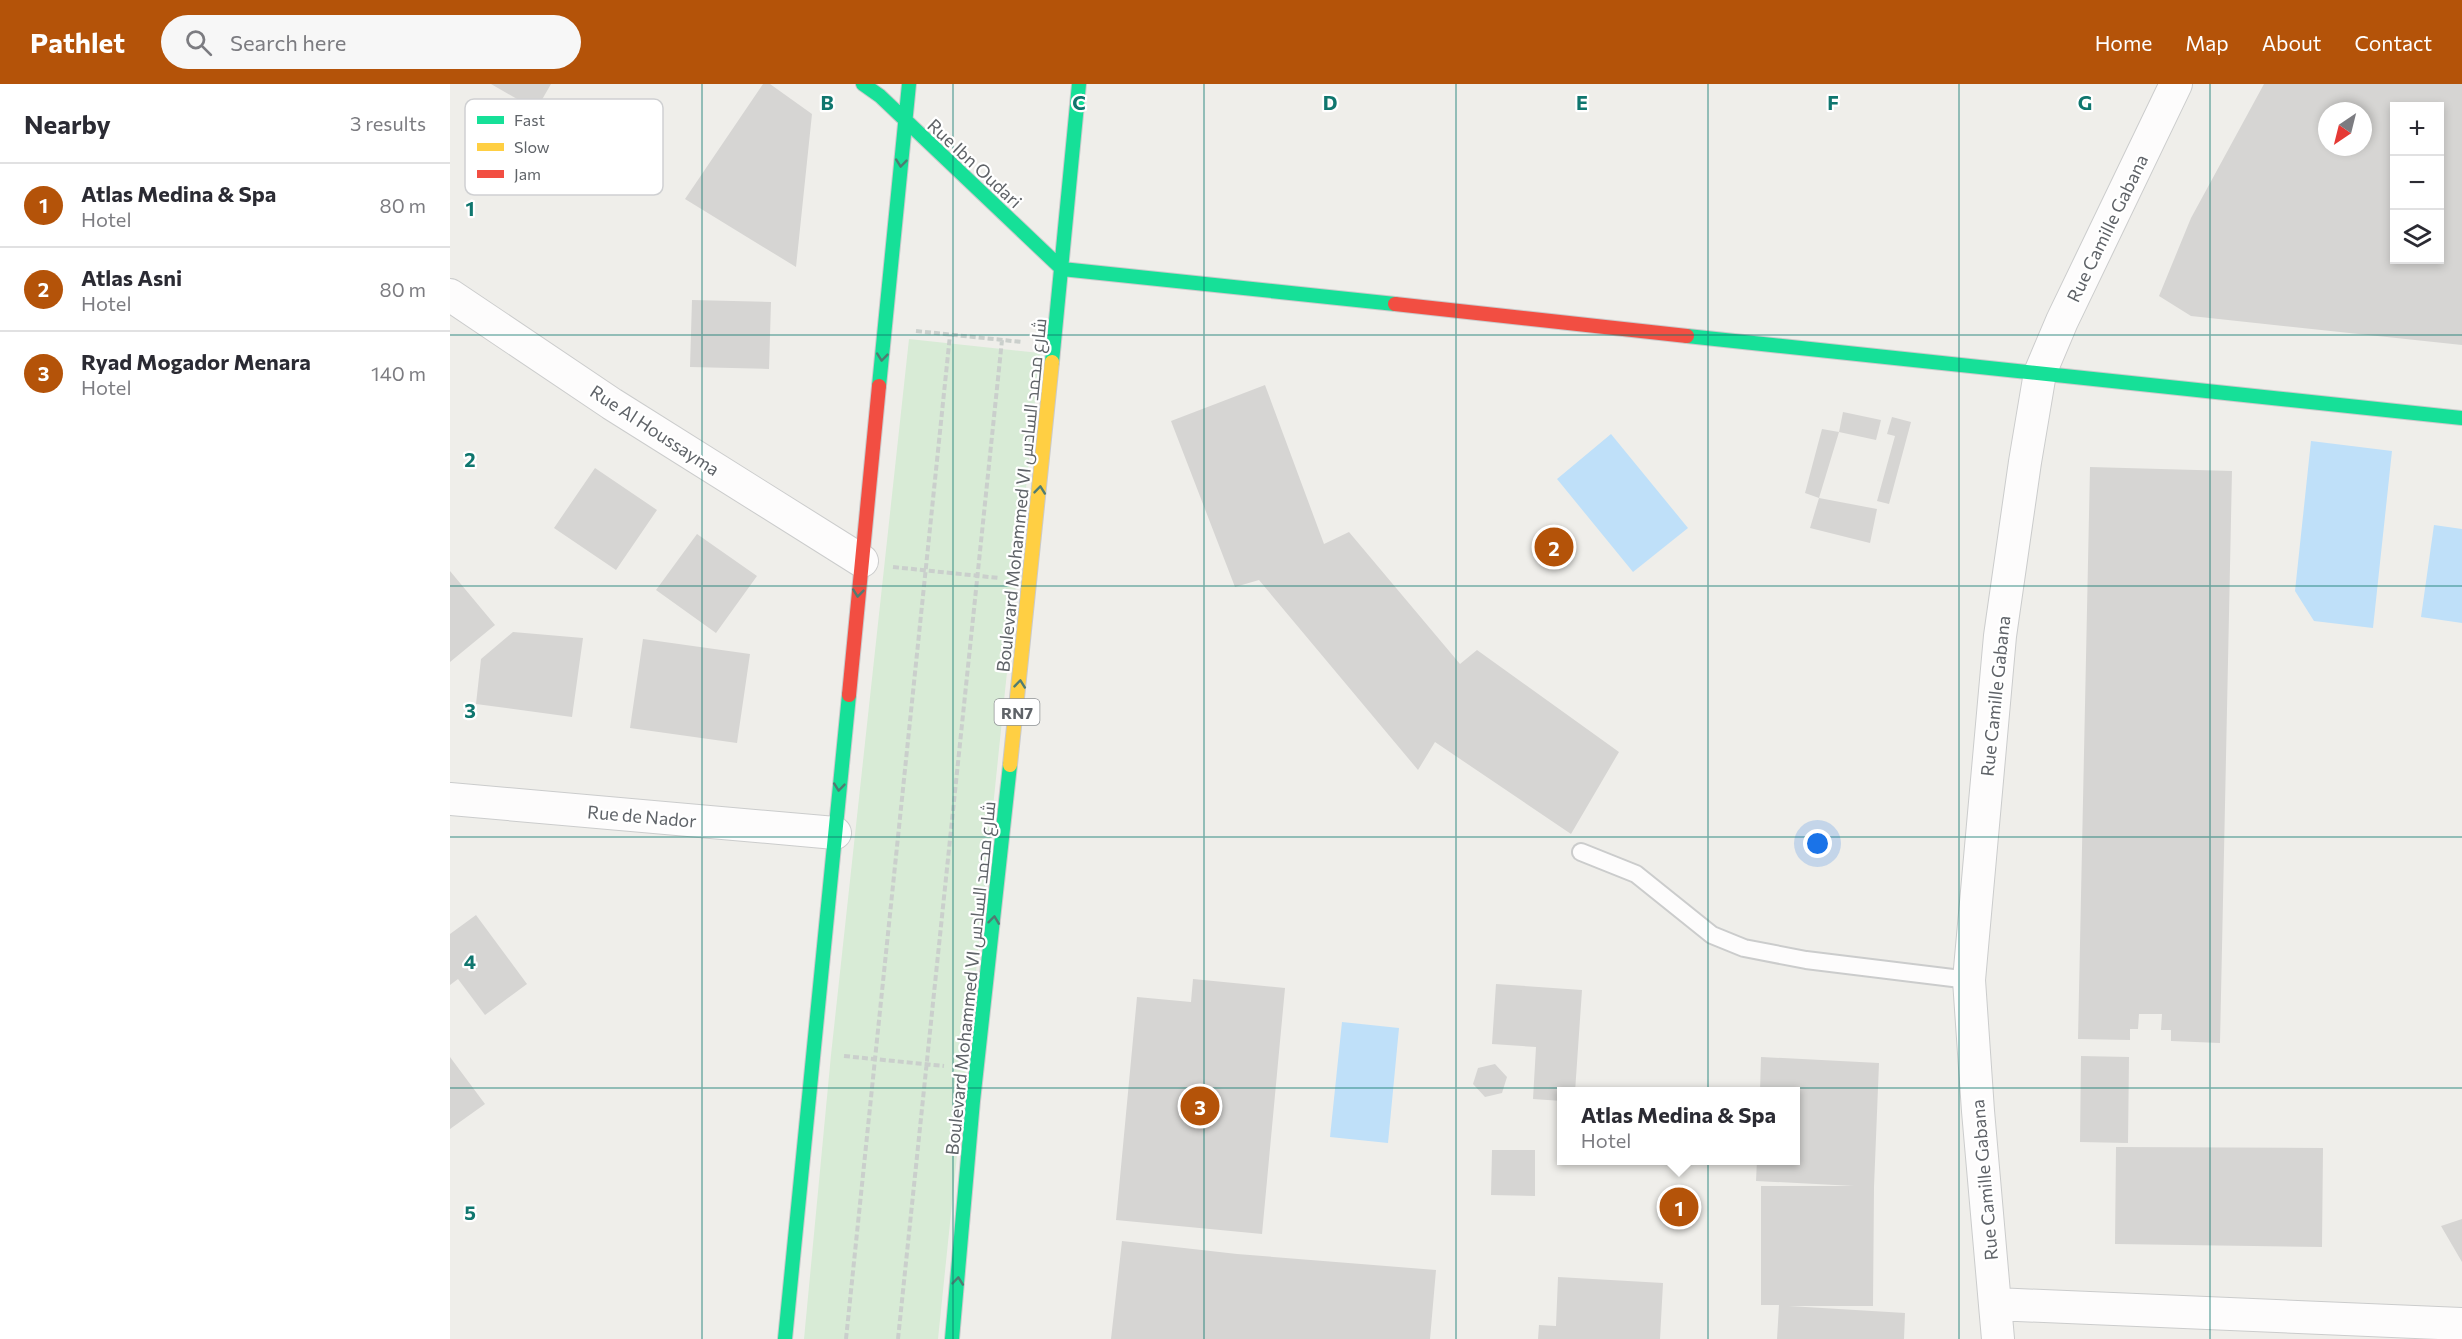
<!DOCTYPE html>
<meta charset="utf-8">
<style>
:root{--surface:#fff;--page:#f7f7f7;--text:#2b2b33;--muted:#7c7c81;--line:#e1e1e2;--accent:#b45309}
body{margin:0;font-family:Commissioner,Cairo,sans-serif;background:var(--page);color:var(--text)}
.controls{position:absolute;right:18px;top:18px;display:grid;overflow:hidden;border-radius:0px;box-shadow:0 3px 9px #0003}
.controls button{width:54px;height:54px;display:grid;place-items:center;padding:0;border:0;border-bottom:2px solid var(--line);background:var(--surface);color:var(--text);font:30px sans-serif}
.compass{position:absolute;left:1868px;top:18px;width:54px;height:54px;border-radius:50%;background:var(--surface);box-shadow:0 3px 9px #0003;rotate:215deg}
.you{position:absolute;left:1368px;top:760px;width:21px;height:21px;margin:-15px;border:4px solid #fff;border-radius:50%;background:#1a73e8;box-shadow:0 0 0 9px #1a73e833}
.badge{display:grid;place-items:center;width:39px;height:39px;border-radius:50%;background:var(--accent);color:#fff;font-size:20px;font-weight:700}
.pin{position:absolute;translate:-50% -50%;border:3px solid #fff;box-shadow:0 2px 6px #0006}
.popup{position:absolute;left:1107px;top:1003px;width:243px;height:78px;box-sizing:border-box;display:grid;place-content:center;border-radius:0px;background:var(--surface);filter:drop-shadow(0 2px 4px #0005);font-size:20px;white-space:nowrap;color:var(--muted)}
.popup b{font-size:22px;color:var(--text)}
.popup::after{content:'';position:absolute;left:50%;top:100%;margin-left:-12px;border:12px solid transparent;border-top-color:var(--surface)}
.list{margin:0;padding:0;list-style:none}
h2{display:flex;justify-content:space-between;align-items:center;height:78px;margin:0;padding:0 24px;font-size:26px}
h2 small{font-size:20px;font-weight:400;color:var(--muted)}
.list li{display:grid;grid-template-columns:39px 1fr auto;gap:18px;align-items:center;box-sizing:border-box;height:84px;padding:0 24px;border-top:2px solid var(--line)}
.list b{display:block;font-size:22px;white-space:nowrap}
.list p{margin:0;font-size:20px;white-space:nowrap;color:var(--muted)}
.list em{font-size:20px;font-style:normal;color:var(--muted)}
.icon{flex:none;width:33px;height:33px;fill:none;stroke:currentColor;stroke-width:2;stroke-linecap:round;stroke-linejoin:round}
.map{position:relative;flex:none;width:2012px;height:1255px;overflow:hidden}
header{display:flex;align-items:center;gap:36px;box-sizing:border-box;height:84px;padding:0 30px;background:var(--accent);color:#fff}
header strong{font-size:28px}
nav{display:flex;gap:33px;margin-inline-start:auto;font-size:21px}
.search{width:420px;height:54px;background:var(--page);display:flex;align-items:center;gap:15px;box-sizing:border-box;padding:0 21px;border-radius:33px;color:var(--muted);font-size:22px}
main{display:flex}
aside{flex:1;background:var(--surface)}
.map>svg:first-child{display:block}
.green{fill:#d8ebd6}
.water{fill:#bfe0f9}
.building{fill:#d6d5d3;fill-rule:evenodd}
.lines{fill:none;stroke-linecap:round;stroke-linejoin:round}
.lane-casing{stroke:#cbcccc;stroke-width:20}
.street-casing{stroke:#cbcccc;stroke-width:34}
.fast-casing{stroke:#cacacb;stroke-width:16}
.slow-casing{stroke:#cacacb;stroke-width:16}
.jam-casing{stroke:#cacacb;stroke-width:16}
.path{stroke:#cacfcc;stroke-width:4;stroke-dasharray:6 3;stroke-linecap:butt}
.lane{stroke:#fdfcfc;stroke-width:16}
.street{stroke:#fdfcfc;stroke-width:32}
.fast{stroke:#16e098;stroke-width:14}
.slow{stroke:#ffcf43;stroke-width:14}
.jam{stroke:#f24e42;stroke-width:14}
.oneway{stroke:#507c72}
.grid{fill:none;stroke:#0f766e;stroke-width:1.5;stroke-opacity:0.55}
.labels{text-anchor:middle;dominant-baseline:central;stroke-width:4.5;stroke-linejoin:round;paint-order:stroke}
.shield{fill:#fff;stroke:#8f9295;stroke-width:1.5}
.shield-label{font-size:16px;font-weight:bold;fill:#5f6368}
.street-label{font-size:18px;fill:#5f6368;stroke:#fff}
.key{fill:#fff;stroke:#cfd0d2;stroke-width:1.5}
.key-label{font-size:16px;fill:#5f6368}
.grid-label{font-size:20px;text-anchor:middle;font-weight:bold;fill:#0f766e;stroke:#fff;stroke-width:4.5;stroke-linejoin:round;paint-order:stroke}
</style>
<header>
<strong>Pathlet</strong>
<div class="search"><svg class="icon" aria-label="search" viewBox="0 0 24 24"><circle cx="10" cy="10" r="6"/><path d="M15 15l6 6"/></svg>Search here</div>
<nav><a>Home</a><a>Map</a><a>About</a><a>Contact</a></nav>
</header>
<main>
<aside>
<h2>Nearby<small>3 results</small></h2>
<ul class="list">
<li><span class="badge">1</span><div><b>Atlas Medina &amp; Spa</b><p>Hotel</p></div><em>80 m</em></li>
<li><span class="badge">2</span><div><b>Atlas Asni</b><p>Hotel</p></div><em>80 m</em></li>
<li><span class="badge">3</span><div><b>Ryad Mogador Menara</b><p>Hotel</p></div><em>140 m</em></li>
</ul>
</aside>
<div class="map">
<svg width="2012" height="1255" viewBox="0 0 2012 1255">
<rect width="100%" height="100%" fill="#efeeea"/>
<path class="green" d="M459,255L590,269L488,1255H354L381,971Z"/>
<path class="water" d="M1161,350L1238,444L1183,488L1107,395Z
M1861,357L1942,367L1923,544L1864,537L1845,507Z
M1984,441L2012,445V539L1971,533Z
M892,938L949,944L938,1059L880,1053Z"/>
<path class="building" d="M41,0H101L86,26Z
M313,0H320L362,30L346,183L235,115Z
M1814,0H2012V261L1741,232L1709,212L1741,134ZM1944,22H1990V176H1944ZM1877,27H1913V63H1877Z
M242,216L321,218L319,285L240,283Z
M815,301L874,460L899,448L1010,580L1027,566L1169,668L1121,750L985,658L968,686L809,496L785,503L721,337Z
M1393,328L1431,336L1426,356L1389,348L1369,414L1355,409L1372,345L1389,348Z
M1442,333L1461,338L1439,420L1427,417L1445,352L1437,350Z
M1640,383L1782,387L1770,959L1721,957V946H1711L1712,930H1689L1688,945H1680V956L1628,955Z
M145,384L207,426L166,486L104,444Z
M1369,414L1427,425L1420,459L1360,444Z
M247,450L307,492L266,549L206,506Z
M0,487L45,541L0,578Z
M63,548L133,554L122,633L26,620L31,575Z
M193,555L300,570L287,659L180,644Z
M26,831L77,900L35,931L8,895L0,901V850Z
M743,895L835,904L812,1150L666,1136L687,913L741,918Z
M1046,900L1132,906L1125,1008H1112V1017L1083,1015L1086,963L1042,960Z
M1631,972L1679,973L1678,1059L1630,1058Z
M0,973L35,1020L0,1045Z
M1311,973L1429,979L1424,1103L1423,1222H1339L1455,1229L1454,1255H1327L1329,1221H1311V1102H1404L1306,1097L1307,1076H1346V1008H1310Z
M1045,980L1057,993L1052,1009L1035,1013L1023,1000L1028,984Z
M1666,1063L1873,1064L1872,1163L1665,1160Z
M1042,1066H1085V1112L1041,1111Z
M2012,1135V1178L1991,1142Z
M672,1157L787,1170L986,1186L980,1255H661Z
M1108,1193L1213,1199L1210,1255H1088L1089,1241L1106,1242Z"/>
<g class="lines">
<defs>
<path id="lane" d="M1131,768L1186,790L1262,851L1294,864L1356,876L1519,896"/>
<path id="street" d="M0,211L162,320L412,477
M0,715L385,749
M1545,1220L2012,1240
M1548,1255L1528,1027L1519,896L1550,552L1575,378L1590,289L1612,237L1726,0"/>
<path id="fast" d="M413,0L430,12L612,185L945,220
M1237,252L2012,334
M602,278L629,0
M429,302L459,0
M335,1255L399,611
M502,1255L523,1017L560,681"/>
<path id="slow" d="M560,681L602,278"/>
<path id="jam" d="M945,220L1237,252
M399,611L429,302"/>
</defs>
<use href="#lane" class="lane-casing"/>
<use href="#street" class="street-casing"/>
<use href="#fast" class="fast-casing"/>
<use href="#slow" class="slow-casing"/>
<use href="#jam" class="jam-casing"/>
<path class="path" d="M466,247L572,258
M443,483L549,494
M394,972L494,982
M396,1255L500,251
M448,1255L552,256"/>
<use href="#lane" class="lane"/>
<use href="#street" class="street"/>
<use href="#fast" class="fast"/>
<use href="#slow" class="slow"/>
<use href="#jam" class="jam"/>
</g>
<defs><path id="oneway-chevron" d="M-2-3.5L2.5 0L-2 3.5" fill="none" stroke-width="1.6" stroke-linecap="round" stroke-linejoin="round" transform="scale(1.5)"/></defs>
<g class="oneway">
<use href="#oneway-chevron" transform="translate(451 79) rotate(96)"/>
<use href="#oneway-chevron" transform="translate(432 273) rotate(96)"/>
<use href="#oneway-chevron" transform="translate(590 406) rotate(-84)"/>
<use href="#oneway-chevron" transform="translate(408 509) rotate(96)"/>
<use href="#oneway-chevron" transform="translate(570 600) rotate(-84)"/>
<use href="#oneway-chevron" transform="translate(389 703) rotate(96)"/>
<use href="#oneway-chevron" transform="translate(544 836) rotate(-83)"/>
<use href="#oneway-chevron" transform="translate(508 1197) rotate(-84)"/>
</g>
<path class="grid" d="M252,0V1255M503,0V1255M754,0V1255M1006,0V1255M1258,0V1255M1509,0V1255M1760,0V1255M0,251H2012M0,502H2012M0,753H2012M0,1004H2012"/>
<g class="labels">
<rect class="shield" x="544.5" y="615" width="45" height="26" rx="4.5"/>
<g class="shield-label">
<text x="567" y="628">RN7</text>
</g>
<g class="street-label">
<text transform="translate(525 79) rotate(43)">Rue Ibn Oudari</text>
<text transform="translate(1657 144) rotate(-64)">Rue Camille Gabana</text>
<text transform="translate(205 346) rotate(33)">Rue Al Houssayma</text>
<text transform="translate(571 411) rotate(-84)">Boulevard Mohammed VI شارع محمد السادس</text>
<text transform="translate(1545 612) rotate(-84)">Rue Camille Gabana</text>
<text transform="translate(192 732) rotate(5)">Rue de Nador</text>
<text transform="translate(520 894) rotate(-84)">Boulevard Mohammed VI شارع محمد السادس</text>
<text transform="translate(1534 1096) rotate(-95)">Rue Camille Gabana</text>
</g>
</g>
<rect x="15" y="15" width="198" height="96" rx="9" class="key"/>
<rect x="27" y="32" width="27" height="8" fill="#16e098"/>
<rect x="27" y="59" width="27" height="8" fill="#ffcf43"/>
<rect x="27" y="86" width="27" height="8" fill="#f24e42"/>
<g class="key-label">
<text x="64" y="42">Fast</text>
<text x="64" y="69">Slow</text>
<text x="64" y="96">Jam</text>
</g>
<g class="grid-label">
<text x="377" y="26">B</text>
<text x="629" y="26">C</text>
<text x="880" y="26">D</text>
<text x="1132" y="26">E</text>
<text x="1383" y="26">F</text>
<text x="1635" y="26">G</text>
<text x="20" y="132">1</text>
<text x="20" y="383">2</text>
<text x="20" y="634">3</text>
<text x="20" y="885">4</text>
<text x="20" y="1136">5</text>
</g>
</svg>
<div class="controls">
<button>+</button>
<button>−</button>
<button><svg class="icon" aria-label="layers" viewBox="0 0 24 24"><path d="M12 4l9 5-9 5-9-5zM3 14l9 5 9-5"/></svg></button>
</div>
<svg class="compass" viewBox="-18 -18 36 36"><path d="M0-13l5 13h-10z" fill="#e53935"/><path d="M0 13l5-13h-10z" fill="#7c7c81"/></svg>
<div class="you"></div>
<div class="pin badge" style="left:1229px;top:1123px">1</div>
<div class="popup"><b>Atlas Medina &amp; Spa</b>Hotel</div>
<div class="pin badge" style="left:1104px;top:463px">2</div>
<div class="pin badge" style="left:750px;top:1022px">3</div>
</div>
</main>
